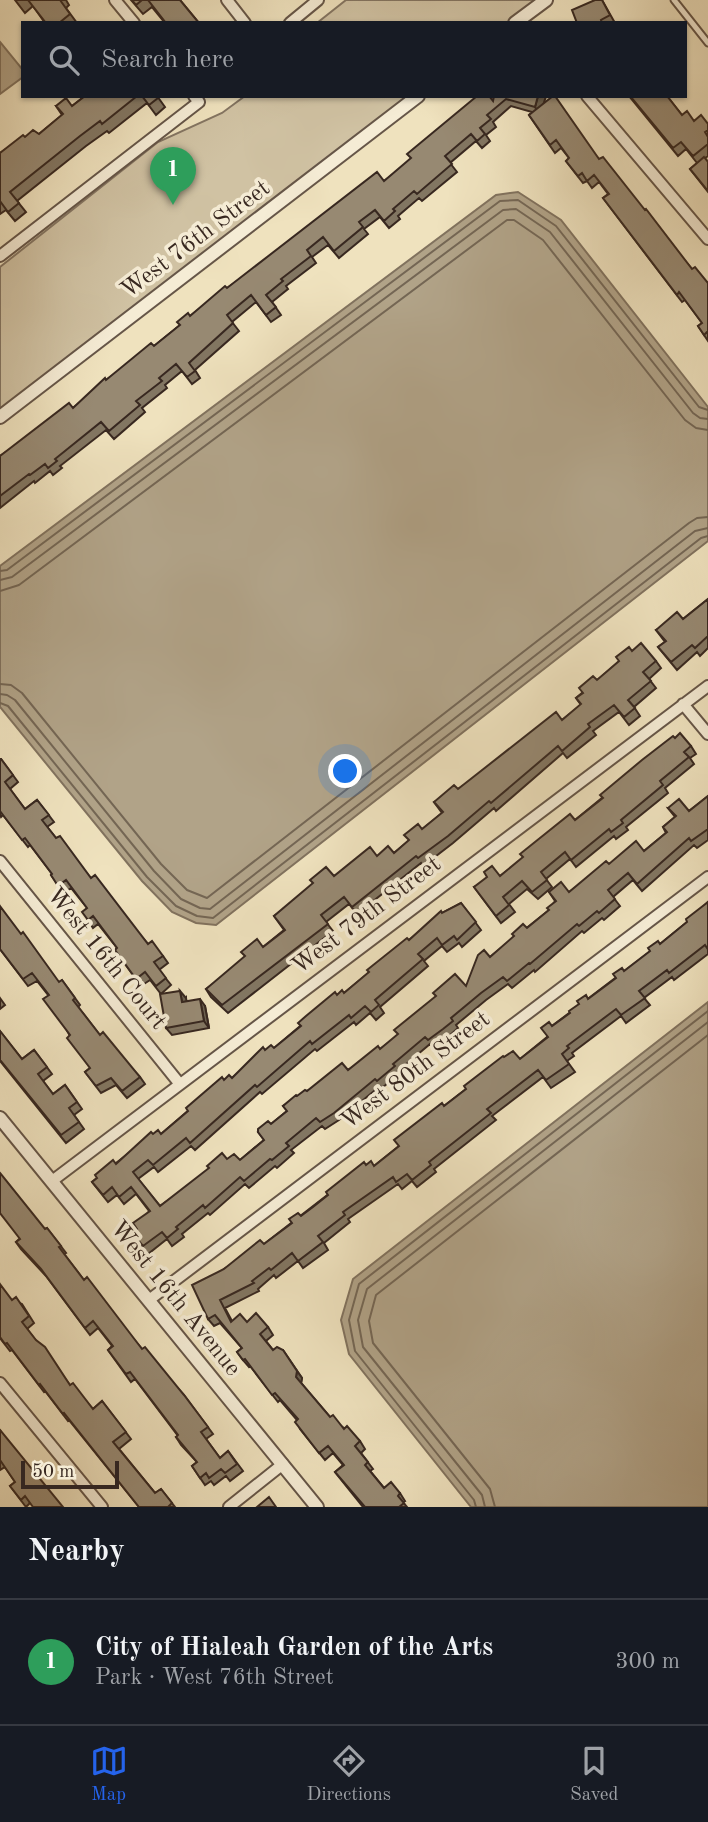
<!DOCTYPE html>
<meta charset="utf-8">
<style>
:root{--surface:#171b24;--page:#20242c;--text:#f1f3f6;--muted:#9ea1a6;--line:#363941;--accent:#2563eb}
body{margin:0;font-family:"Old Standard TT",serif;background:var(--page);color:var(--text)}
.scale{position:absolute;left:21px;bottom:18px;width:98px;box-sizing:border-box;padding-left:7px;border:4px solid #382820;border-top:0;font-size:19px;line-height:24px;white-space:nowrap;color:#382820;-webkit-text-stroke:5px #f5ecd5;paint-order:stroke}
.you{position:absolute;left:346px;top:772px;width:24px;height:24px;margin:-18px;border:5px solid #fff;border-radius:50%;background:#1a73e8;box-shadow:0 0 0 10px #1a73e833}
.badge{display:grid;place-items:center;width:46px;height:46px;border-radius:50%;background:var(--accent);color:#fff;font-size:23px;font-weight:700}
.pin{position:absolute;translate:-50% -58px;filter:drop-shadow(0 2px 4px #0008)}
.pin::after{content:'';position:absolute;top:37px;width:24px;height:21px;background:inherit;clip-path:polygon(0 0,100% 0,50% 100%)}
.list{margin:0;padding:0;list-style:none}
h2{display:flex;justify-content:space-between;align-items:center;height:91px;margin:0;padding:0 28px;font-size:30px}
h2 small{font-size:23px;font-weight:400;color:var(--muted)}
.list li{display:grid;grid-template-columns:46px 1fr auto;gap:21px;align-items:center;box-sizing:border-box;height:126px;padding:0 28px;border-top:2px solid var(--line)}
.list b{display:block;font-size:26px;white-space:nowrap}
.list p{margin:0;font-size:23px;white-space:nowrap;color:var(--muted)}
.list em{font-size:23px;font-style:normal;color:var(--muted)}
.icon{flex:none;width:38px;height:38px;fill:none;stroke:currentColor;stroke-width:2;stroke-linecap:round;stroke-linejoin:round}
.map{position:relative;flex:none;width:708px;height:1507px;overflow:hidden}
.search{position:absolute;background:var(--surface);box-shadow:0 2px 5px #0004;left:21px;right:21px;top:21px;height:77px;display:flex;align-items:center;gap:18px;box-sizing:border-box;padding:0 24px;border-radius:0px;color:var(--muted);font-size:26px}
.sheet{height:217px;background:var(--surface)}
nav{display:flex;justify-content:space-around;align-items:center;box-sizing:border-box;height:98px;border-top:2px solid var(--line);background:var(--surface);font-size:19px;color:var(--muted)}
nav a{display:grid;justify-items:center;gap:4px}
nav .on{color:var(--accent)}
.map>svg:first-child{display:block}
.green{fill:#d0c2a3;stroke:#847562;stroke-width:2}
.water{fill:#b1a388;stroke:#81725e;stroke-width:2}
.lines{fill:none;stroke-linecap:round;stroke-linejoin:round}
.shore{stroke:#746654;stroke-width:2}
.service-casing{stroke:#665648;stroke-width:9}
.minor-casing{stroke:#665648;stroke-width:14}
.tertiary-casing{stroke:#665648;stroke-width:16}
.service{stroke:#f5ecd5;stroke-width:5}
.minor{stroke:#f5ecd5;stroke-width:10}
.tertiary{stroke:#f5ecd5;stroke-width:12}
.wall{fill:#827662;stroke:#382820;stroke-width:2}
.shaded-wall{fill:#6a6050;stroke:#382820;stroke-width:2}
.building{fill:#978972;stroke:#382820;stroke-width:2}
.labels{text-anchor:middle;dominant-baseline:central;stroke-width:7;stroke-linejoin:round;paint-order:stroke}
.street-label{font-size:24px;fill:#382820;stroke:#f5ecd5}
</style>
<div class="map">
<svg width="708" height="1507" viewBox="0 0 708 1507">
<rect width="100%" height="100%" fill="#efe2be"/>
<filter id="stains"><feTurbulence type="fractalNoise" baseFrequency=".00286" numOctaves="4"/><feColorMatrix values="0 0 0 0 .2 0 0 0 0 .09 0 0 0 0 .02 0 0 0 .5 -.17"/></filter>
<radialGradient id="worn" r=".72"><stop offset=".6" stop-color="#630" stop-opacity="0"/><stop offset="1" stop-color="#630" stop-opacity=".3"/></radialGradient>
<path class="green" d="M346,0H538L508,23H317Z
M245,96H409L0,411V267L158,142L222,113Z"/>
<path class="water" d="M0,42L23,70V77L0,94Z
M518,192L561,220L708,407V541L216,925L196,923L172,912L142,881L0,707V566L496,195Z
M708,1002V1507H471L349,1354L341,1320L353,1279Z"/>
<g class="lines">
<path class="shore" d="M0,571L7,570L500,201L518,200L556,226L699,407L708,410
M0,580L12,577L503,210L516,209L550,232L693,413L700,418L708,419
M0,591L19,585L507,220H514L543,240L685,420L696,428L708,430
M0,684L11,685L22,693L161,864L187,890L207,898L689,523L697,518L708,517
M0,694L7,695L15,700L154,871L181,899L200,908L210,909L695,531L708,528
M0,703L8,706L147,877L176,906L197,916L213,918L701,538L708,536
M476,1507L474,1500L355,1351L349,1320L359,1284L708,1011
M485,1507L482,1495L363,1347L358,1320L367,1289L708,1022
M495,1507L490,1489L373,1343L369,1321L376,1295L708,1035"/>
<defs>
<path id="service" d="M674,0L708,43"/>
<path id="minor" d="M115,0L134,23
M227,0L245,23
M290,23L318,0
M587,96L708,239
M0,256L199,102L194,96
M683,704L708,734
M0,861L179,1083
M52,1181L708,686
M149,1300L708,877
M0,1383L102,1507
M229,1507L283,1464"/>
<path id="tertiary" d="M515,23L546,0
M0,417L418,96
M0,1118L317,1507"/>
</defs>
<use href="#service" class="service-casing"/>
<use href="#minor" class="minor-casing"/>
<use href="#tertiary" class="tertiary-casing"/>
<use href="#service" class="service"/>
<use href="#minor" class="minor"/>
<use href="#tertiary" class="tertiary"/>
</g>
<path class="wall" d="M15,0H66L69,5L66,8L77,23H45L33,6L25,13Z
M131,0H180L199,23H165L152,7L143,14Z
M602,0L615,23H577Z
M85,96H157L165,107L156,115L147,103L109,133L107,131L86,146L17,201L26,212L15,221L6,210L0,214V153L25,137L39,134L62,115L56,106H72Z
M494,96H546L543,104L599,159L692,269L708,283V341L698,326L702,323L685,300L682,302L603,198L608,194L599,182L592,188L587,181L583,183L566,161L569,158L561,148L555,153L529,115L532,112L511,106L493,122L496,127L486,135L490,141L482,148L476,141L450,163L457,172L422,201L419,198L398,216L400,219L389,228L380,217L364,229L368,234L339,258L328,245L312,257L316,263L286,286L288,289L272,302L281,315L271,322L256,302L232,322L239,331L195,370L200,378L192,384L182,371L165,385L167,388L142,408L145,412L114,439L106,430L60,466L62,468L53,475L50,471L35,483L34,481L0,508V456L73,408L106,380L154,346L180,325L190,316L227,288L384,181L493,101Z
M629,96H667L682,115L694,121L708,124V156L705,158L708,162V192L690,169L697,163L686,149L678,156Z
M708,599V648L700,656L697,652L677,670L658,647L665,642L656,630L683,619Z
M632,651L656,661L661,668L649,679L656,688L634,707L640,716L629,725L619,712L593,731L596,735L567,758L563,753L496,811L494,808L453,843L423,866L421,863L357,914L349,904L326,922L333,931L228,1013L211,997L206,989L263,947L284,930L274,916L334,876L377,856L394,853L442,813L434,802L458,789L562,720L581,705L576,698Z
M675,738L691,746L696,754L690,758L694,764L665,788L668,793L626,827L628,830L616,839L614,836L576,867L570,859L546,879L552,887L538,899L527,889L509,904L515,912L501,923L474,887L500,876L575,820Z
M0,759H1L18,782L10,789L25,809L37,800L54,822L47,827L56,838L148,944L163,956L168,963L159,970L171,985L161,994L150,980L141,986L115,950L117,948L98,924L93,928L87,919V908L71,888L64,893L51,875L52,874L30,845L28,847L3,815L1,817L0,815Z
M708,796V840L697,848L694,845L642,891L633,880L613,897L620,906L604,920L602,918L584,933L582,931L535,972L534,970L512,988L508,984L486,1000L456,1025L458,1028L448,1037L433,1048L430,1044L398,1071L400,1073L382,1088L380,1086L339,1120L325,1129L322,1126L291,1150L294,1153L277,1168L275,1166L249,1188L245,1184L210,1215L208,1213L182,1234L184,1237L172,1246L167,1239L148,1254L132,1233L137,1229L149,1211L136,1194L124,1204L117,1195L108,1202L92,1182L153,1134H161L224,1080L232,1078L265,1050L274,1048L337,995L344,993L442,913L461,903L481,930L462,947L459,943L447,952L442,946L424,961L428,966L380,1007L384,1013L376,1020L370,1013L356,1025L354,1022L317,1051L315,1049L262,1094L260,1092L195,1150L191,1146L158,1172L154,1167L138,1179L160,1206L227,1159L240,1160L264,1140L258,1132L271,1124L287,1111L283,1106L307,1091L348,1070L380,1049L466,986L490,957L549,910L555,901L549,892H569L609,864L644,851L666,833L663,827L675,817L668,808L689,811Z
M708,902V954L674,980L672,977L644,998L650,1005L626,1023L621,1016L572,1053L574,1056L567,1061L575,1072L551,1088L543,1077L492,1116L496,1120L434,1169L436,1172L417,1187L412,1181L402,1189L398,1184L348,1219L350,1222L324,1243L328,1250L303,1268L298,1261L276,1278L274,1275L258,1289L259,1291L225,1308L232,1321L247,1322L268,1327L273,1335L266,1341L273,1350H283L302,1378L301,1383L330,1417L360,1441L365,1449L361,1453L373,1469L370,1471L384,1488L400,1493L405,1501L403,1502L407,1507H363L335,1472L343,1465L333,1453L325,1460L300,1429L297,1420L280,1400L278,1402L250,1366L249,1367L242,1359L237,1352L242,1348L220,1323L214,1326L208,1319L224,1269L264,1244L366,1165L374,1166L399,1146L444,1106L466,1089L504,1057L520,1059L547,1037L552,1026L660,944L687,922Z
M0,949L59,982L62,980L80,1005L78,1007L100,1035L140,1077L145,1084L127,1098L116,1085L101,1093L85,1072L90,1068L70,1036L48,995L37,981L28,986Z
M0,998L5,1005L0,1009Z
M186,998V1001L205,1006L209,1028L172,1035L166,1028Z
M0,1031L22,1059L34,1050L52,1074L43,1081L53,1094L65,1085L82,1109L74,1115L84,1129L66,1143L0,1061Z
M47,1228L66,1253L64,1254L84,1280L142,1349L184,1395L213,1434L206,1439L220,1458L228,1451L243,1471L230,1481L226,1476L214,1485L211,1481L205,1485L192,1466L197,1462L181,1445L176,1437L178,1436L135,1379L131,1382L108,1350L112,1346L98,1328L90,1335L46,1276L21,1249L16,1242L19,1239Z
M12,1300L22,1304L34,1323L27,1329L70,1385L93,1409L102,1401L131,1439L119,1449L155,1493L161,1489L175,1507H139L69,1420L68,1421L45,1391L44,1392L12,1350L10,1351L0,1338Z
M0,1430L30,1503L26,1507L10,1486L15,1482L5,1467L0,1470Z"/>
<path class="shaded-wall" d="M538,96H546L540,115L535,107Z
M180,991L186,998L188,1009L182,1002Z
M200,999L205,1006L209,1028L204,1021Z
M297,1371L302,1378L301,1384L296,1377Z"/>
<path class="building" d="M28,0H60L70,14L59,23H46Z
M132,0H142L136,5Z
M148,0H180L199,23H166Z
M595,0H602L610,15L601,20L602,23H577L572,10Z
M85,96H137L102,124L100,121L80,136L10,192L19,203L8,212L0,201V153L23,135L25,137L33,130L39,134L63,114L56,106L66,98L72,106Z
M142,96H157L158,98L149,105Z
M477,96H489L493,101L494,96H538L535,107L506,99L487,115L491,119L480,128L485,134L477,141L471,134L445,156L452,164L417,194L414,191L393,209L395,211L384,221L375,210L359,222L363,227L334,251L323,237L307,250L311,256L281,279L283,281L266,295L276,307L266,315L251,295L227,315L233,323L189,363L195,371L187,377L176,364L159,378L162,381L136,401L140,405L109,431L101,422L55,459L57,461L48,468L45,464L30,475L29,474L0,496V456L69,403L73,408L105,378L106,380L151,343L154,346L180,325L177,322L188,313L190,316L225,286L227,288L377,172L384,181L411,158L407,154Z
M553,96H555L599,159L603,157L645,210L646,209L692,269L695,267L708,283V334L707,332L704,335L698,326L702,323L679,292L677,295L603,198L609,194L594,175L587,181L582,173L578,176L566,161L569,158L556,140L550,145L529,115Z
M630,96H667L682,115L687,111L694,121L701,115L708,124V130L705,132L708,137V144L693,156L681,142L673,148Z
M704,157L708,162V191L690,169Z
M708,599V636L695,648L692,645L671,662L658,647L666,641L656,630L677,612L683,619Z
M641,643L656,661L643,672L651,681L628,700L635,708L624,717L614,705L588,724L590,727L562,751L558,746L491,803L489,801L448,836L418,858L416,856L352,907L344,897L321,915L328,924L222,1005L206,989L245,956L241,952L257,939L263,947L285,930L274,916L313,883L310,880L326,867L334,876L370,847L377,856L388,846L394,853L409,840L404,835L418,824L422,829L443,812L434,802L454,785L458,789L556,712L562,720L581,704L576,698L583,693L579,688L593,676L597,680L619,661L616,657L629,647L632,651Z
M680,733L691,746L684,752L689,757L660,781L663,785L621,820L623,823L611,832L609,829L571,860L565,852L541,872L547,880L532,892L522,881L503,897L509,905L496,916L474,887L487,877L484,872L492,866L500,876L523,857L520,854L570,814L575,820L603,798L600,795L642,760L673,736L675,738Z
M0,759H1L13,775L5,782L25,809L37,800L49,815L42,820L56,838L60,836L91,878L95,875L148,944L152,941L163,956L154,962L166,978L156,986L145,972L136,979L115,950L117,948L93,916L88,920L82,912L87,908L66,880L58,886L51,875L52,874L25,838L22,840L0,811Z
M708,796V829L691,841L689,838L637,884L628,873L608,890L615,899L599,913L597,911L579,926L577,924L530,964L529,963L507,981L503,977L481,993L451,1018L453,1021L443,1029L428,1040L425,1037L393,1064L395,1066L377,1081L375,1079L334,1113L320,1122L316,1118L286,1143L289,1146L272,1160L270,1159L244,1181L240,1177L205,1208L203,1205L176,1227L178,1229L167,1238L162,1232L143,1246L132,1233L137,1229L133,1223L150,1211L131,1187L119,1197L112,1187L103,1195L92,1182L97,1178L95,1175L113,1160L116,1164L151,1132L153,1134L158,1130L161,1134L188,1111L186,1108L222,1077L224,1080L229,1075L232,1078L263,1047L265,1050L271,1045L274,1048L301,1026L298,1023L306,1016L335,992L337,995L342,990L344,993L369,972L367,970L407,938L409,940L441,911L442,913L461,903L476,922L457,940L454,936L442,945L437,938L418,954L423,959L375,1000L379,1005L371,1012L365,1006L351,1018L349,1015L312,1044L310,1041L257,1087L255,1085L190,1143L186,1138L153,1165L148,1160L133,1172L160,1206L209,1168L207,1166L222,1153L227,1159L234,1154L240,1160L264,1140L258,1132V1129L268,1121L271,1124L287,1111L283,1106L296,1095L297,1096L305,1090L307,1091L342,1063L348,1070L378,1046L380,1049L398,1034L394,1030L436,996L433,993L455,974L466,986L478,955L484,950L490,957L514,936L512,934L523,924L527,928L549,910L547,908L556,901L549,892L561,882L569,892L606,861L609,864L636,841L644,851L667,832L663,827L676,816L668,808L679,799L689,811Z
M708,902V947L707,948L705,945L669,973L667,970L639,991L645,998L621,1015L616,1009L567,1046L569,1048L562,1054L569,1064L546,1080L538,1070L487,1109L491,1113L429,1162L431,1165L412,1180L407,1174L396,1182L393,1177L343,1212L345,1215L318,1236L323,1242L298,1261L292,1253L271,1270L269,1268L252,1281L254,1283L220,1300L231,1322L240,1314L247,1322L256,1313L268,1327L260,1334L273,1350L277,1347L283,1350L297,1371L296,1377L330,1417L333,1415L344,1429L347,1426L360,1441L355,1446L368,1462L365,1465L384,1488L391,1482L400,1493L398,1496L404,1503L399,1507H365L335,1472L344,1465L328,1446L319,1453L295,1422L298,1419L275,1393L272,1395L245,1359L243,1360L237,1352L242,1348L215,1315L208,1319L192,1285L224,1269L260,1240L264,1244L292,1223L289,1219L298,1213L301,1216L313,1207L328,1195L326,1192L364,1162L366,1165L371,1161L374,1166L399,1146L394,1140L442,1103L444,1106L466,1089L464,1086L503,1056L504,1057L513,1051L520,1059L548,1037L541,1028L549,1022L552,1026L570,1013L569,1011L579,1004L577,1001L586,995L588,999L616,978L613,974L622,968L624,971L650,951L648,948L658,941L660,944L687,922L686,919Z
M0,906L21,934L23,932L59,982L62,980L75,998L73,1000L100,1035L103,1032L140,1077L122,1091L111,1078L96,1086L85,1072L90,1068L67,1038L70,1035L43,999L49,995L32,973L23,979L0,949Z
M180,991L182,1002L200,999L204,1021L166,1028L160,994Z
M0,1031L22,1059L34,1050L47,1067L38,1074L53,1094L65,1085L77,1102L69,1108L79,1122L61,1135L0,1060Z
M0,1173L45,1229L47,1228L61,1246L59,1247L84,1280L87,1277L142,1349L145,1347L184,1395L208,1427L201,1432L220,1458L228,1451L237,1464L225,1473L221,1469L209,1478L206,1473L200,1478L192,1466L197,1462L176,1437L178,1435L130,1372L126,1374L108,1350L113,1346L93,1321L85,1328L41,1269L16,1242L20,1239L0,1213Z
M0,1284L12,1300L16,1297L29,1316L22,1322L36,1340L45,1347L70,1385L73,1383L93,1409L102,1401L126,1432L113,1442L155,1493L161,1489L172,1503L168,1507H139L64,1413L63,1414L40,1384L39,1385L7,1343L5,1344L0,1337Z
M0,1430L63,1507H33L25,1496L21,1500L10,1486L15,1482L0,1460Z
M269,1497L276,1507H257Z"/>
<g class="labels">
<g class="street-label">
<text transform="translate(196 240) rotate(-37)">West 76th Street</text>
<text transform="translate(367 916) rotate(-37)">West 79th Street</text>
<text transform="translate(106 959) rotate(51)">West 16th Court</text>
<text transform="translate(416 1071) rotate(-37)">West 80th Street</text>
<text transform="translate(175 1299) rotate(51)">West 16th Avenue</text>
</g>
</g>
<rect width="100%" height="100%" filter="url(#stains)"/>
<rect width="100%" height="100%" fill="url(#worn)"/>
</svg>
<div class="scale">50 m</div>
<div class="you"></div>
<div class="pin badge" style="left:173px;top:205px;background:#2e9e5b">1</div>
<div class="search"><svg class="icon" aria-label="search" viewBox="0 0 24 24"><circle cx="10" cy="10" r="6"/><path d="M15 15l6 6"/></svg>Search here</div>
</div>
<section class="sheet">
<h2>Nearby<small></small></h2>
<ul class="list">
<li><span class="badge" style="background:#2e9e5b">1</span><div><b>City of Hialeah Garden of the Arts</b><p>Park · West 76th Street</p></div><em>300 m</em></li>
</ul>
</section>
<nav>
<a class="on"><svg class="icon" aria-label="map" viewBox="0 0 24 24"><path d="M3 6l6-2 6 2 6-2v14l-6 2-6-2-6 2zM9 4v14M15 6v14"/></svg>Map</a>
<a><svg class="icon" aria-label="directions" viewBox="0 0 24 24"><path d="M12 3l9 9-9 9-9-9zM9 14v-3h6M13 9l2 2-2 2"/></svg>Directions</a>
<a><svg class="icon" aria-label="saved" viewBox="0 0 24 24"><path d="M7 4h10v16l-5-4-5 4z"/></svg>Saved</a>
</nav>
